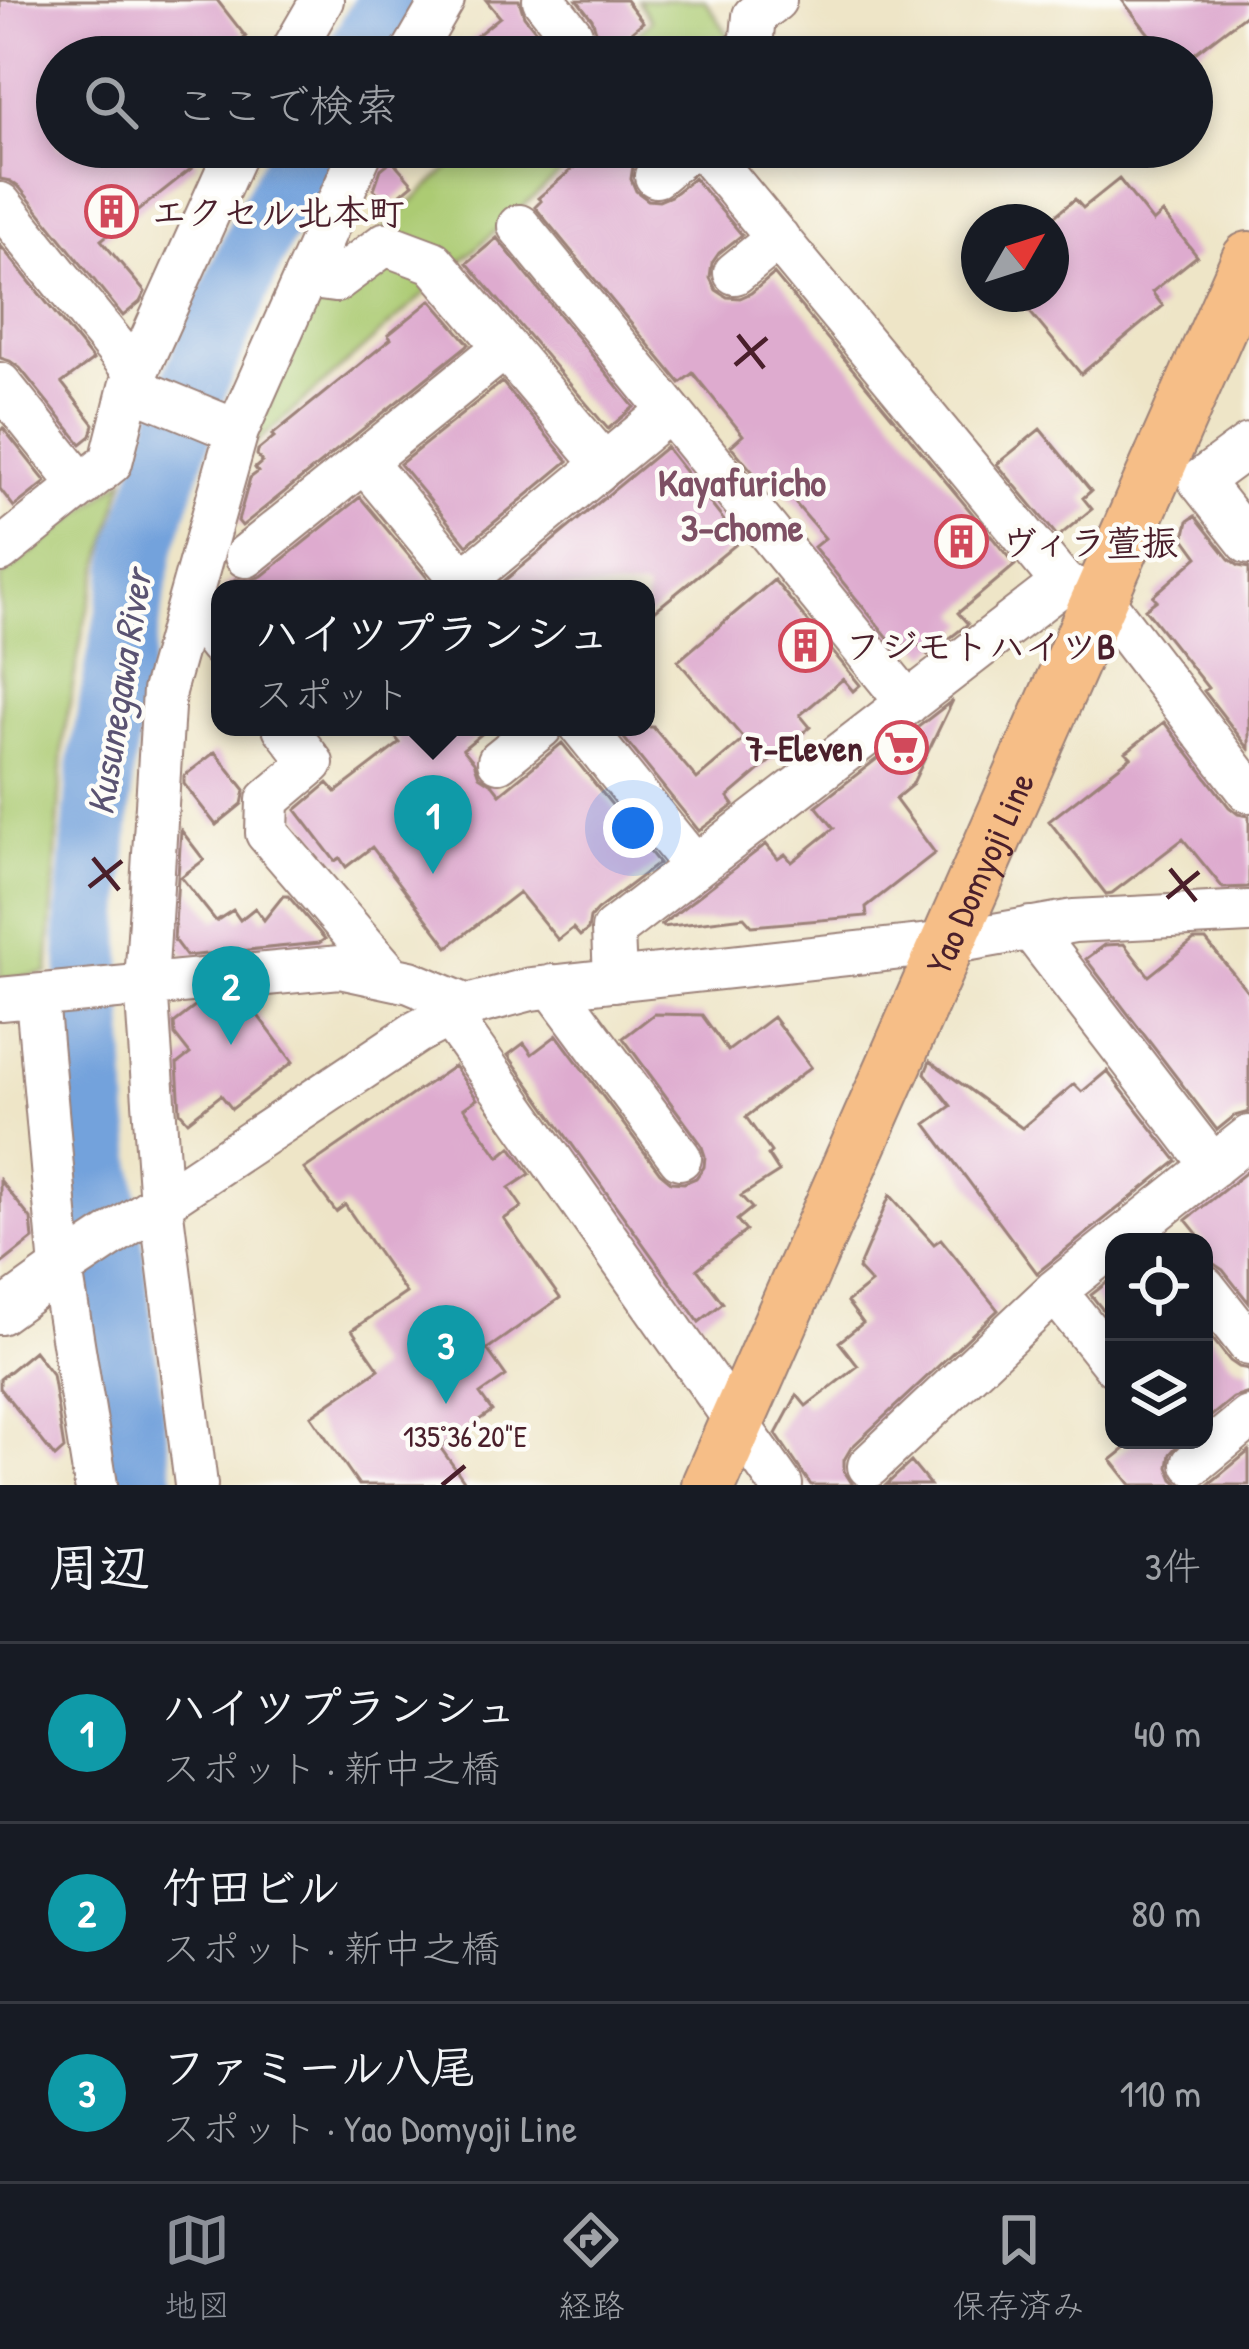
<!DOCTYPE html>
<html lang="ja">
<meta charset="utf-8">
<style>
:root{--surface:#171b24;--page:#20242c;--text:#f1f3f6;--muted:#9ea1a6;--line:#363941;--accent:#8c9099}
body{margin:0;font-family:"Patrick Hand","Klee One",sans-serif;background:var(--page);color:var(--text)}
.controls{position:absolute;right:36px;bottom:36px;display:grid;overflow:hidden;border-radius:24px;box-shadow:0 6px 18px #0003}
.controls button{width:108px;height:108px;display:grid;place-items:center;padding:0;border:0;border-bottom:3px solid var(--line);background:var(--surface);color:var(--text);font:60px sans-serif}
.compass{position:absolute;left:961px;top:204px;width:108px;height:108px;border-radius:50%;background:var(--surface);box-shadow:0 6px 18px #0003;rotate:51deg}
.you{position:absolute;left:633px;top:828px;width:42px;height:42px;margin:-30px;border:9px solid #fff;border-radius:50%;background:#1a73e8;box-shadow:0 0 0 18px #1a73e833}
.badge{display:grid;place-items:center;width:78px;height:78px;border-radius:50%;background:var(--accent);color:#fff;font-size:39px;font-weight:700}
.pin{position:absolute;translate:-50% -99px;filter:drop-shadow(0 3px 6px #0008)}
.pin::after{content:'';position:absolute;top:63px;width:42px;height:36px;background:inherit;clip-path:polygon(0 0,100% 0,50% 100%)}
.popup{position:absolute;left:211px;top:580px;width:444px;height:156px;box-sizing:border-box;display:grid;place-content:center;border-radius:24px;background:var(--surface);filter:drop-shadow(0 3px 9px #0005);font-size:39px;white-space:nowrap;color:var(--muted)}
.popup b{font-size:45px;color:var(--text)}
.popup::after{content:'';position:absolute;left:50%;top:100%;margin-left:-24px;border:24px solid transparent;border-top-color:var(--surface)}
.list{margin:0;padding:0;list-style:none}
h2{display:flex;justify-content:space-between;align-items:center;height:156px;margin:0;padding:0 48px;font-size:51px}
h2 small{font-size:39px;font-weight:400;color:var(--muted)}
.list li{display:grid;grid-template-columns:78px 1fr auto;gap:36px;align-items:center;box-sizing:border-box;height:180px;padding:0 48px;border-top:3px solid var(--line)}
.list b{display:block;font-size:45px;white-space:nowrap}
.list p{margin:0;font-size:39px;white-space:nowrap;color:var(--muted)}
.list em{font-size:39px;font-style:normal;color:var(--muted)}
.icon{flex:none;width:66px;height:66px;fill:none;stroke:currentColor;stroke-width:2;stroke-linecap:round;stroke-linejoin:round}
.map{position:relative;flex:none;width:1249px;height:1485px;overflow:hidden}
.search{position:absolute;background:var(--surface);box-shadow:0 6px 18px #0003;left:36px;right:36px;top:36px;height:132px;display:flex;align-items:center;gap:30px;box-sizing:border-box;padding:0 42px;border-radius:66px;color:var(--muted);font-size:45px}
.sheet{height:696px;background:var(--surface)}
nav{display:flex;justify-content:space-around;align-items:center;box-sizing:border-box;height:168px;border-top:3px solid var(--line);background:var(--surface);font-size:33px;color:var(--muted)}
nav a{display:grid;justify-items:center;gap:6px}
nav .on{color:var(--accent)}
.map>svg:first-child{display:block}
.green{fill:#accb73;stroke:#7b754f;stroke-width:3}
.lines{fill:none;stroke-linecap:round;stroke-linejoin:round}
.river{stroke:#73a2dc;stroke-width:66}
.building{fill:#deabcf}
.minor-casing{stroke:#9c8279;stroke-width:46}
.major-casing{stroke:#9c8279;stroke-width:58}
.minor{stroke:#fff;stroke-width:42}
.major{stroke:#f6be87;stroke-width:54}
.ticks{fill:none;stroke:#4a1f2b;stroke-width:4.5}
.labels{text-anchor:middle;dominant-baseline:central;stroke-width:9;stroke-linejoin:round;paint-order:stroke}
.poi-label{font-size:36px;font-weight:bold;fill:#4a1f2b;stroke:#fdfcf7;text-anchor:start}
.street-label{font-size:36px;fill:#4a1f2b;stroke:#fdfcf7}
.neighbourhood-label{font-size:39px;font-weight:bold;fill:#7e5064;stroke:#fdfcf7}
.water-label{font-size:39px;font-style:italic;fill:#5a5372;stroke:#fdfcf7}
.ticks-label{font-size:30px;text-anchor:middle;fill:#4a1f2b;stroke:#fdfcf7;stroke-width:9;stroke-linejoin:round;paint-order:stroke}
</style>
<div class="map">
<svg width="1249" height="1485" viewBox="0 0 1249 1485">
<rect width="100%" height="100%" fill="#fdfcf7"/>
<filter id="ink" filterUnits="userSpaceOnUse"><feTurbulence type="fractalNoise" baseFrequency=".00833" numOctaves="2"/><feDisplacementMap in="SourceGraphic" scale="24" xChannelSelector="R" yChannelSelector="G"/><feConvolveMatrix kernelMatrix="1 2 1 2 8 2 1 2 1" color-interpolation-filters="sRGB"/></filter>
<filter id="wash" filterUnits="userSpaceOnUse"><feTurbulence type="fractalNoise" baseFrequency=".004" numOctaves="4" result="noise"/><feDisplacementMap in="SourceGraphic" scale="48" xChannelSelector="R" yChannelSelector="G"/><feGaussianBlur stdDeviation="2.7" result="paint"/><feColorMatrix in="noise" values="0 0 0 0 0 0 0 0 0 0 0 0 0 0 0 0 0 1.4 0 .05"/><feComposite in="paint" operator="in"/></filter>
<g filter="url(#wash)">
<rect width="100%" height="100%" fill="#eee5c7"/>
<path class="green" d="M638,0H705L732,40L709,57H611L651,21Z
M471,147H590L251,448L325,267H342Z
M125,478L84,624L64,735L48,973L0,980V578Z"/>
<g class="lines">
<path class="river" d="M358,57L390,0
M141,1485L121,1341L95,1117L88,928L101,763L141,547L197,377L261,232L308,147"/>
</g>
<g id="blocks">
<path class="building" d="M0,0H217L246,37L220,57H57V147H184L197,164L101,240L145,292L140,302L123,316L20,188L10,181L0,179Z
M486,0H519L524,16L557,57H450L500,17Z
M577,0H626L643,22L604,55L595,43L596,31L592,19Z
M1122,0H1249V12L1190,57H1167Z
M598,147H651L633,166L631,179L636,191L648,200L659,201L671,196L694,178L742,235L719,253L712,263L710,278L716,290L727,297L740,298L751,293L774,274L1015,565L958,613L968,624L928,655L913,639L899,651L814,547L825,538L778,483L776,486L768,477L761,482L731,446L743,435L693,373L680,383L535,207L541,201L538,198Z
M392,160L413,184L388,205L374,189L381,169Z
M1119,179L1153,222L1163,213L1197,256L1152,292L1163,306L1081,374L1015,294H1051V219L1075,199L1083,208Z
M497,238L634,407L608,429L467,263Z
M0,245L93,360L62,383L94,424L91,436L81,444L20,368L10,361L0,358Z
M431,300L469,344L242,526L238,521L250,478L258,472L255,468L262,462L257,455L258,450L274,437L272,435L391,339L388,335Z
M502,382L568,461L467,545L400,464Z
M3,428L46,482L14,507L0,489V431Z
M1040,429L1091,491L1083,498L1092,509L1058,537L997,464Z
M666,447L740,541L646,618V589H503L499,585Z
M360,497L430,581L423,589H221L235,579L249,581L262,576Z
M1195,516L1229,559L1239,566L1249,568V749L1204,691L1208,688L1145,609L1157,600L1153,596L1198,557L1184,538L1188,521Z
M774,580L860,685L853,691L843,679L800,715L810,727L728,797L734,805L699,831L615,727H653L697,779L744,739L678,661Z
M953,700L912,785L895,799L935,853L866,907L867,916L752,926L744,917L663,927L661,925L766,844L778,859L785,854L792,862L834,828L816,806Z
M1164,722L1229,807L1238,814L1249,816V887L1223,888L1183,839L1112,893L1106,894L1049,821L1131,757L1126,752Z
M387,727H490L463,749L474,762L479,776L493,785L500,794L562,743L659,863L597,910L590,918L588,930L580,936L573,928L558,940L519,892L448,947L372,847L346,867L340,858L335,861L296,810L328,783L336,792L400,743Z
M215,752L245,790L242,804L216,825L184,784V776Z
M181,830L204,860L181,877L216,921L233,910L240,920L255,908L264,920L283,896H288L325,939L319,943L186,956L174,940Z
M1194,940H1206L1249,993V1112L1234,1116L1217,1130L1086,959L1105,945L1124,944L1149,976Z
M247,1001L293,1062L232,1109L221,1095L188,1121L180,1112L177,1064L190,1054L175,1035L174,1023L196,1006Z
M654,1014L702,1015L728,1051L773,1017L811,1067L746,1117L771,1152L768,1155L779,1172L741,1196L752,1208L737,1220L746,1231L697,1269L723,1303L699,1322L508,1055L524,1043L532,1054L557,1035L660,1173L671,1182L684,1183L696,1178L704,1167L705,1156L701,1144L623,1038Z
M930,1061L1022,1128L1074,1084L1082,1092L1107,1071L1177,1161L1037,1273L926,1124L951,1106L925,1073Z
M454,1066L477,1099L464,1108L499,1157L511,1147L530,1174L509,1188L522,1207L504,1219L560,1298L487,1349L506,1376L480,1394L492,1411L440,1447L467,1485H359L311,1416L379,1369L352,1330L406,1293L345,1205L336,1212L304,1169Z
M1249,1170V1303L1223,1270L1214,1264L1204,1262V1242L1186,1220Z
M0,1180L31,1219L33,1239L0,1265Z
M890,1195L934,1244L941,1239L998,1310L851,1448L844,1460V1471L853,1485H811L776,1434L797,1395L806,1406L858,1366L839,1342L863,1323L847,1302L871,1283L858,1269Z
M1114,1277V1324L1091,1295Z
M1204,1328L1230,1361L1239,1367L1249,1369V1393L1233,1398L1204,1422Z
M34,1351L52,1374L64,1449L55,1457L0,1388V1379Z
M1136,1440H1182L1170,1454L1168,1467L1173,1479L1180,1485H1131L1111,1460Z
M1249,1451V1485H1207L1209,1484Z
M911,1462L930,1485H886Z"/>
</g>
</g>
<g filter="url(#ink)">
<use href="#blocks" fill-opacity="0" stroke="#9c8279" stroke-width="3"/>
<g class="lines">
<defs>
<path id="minor" d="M544,0L571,34
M289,57L322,0
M410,57L443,0
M736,57L751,47L754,16L775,0
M656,176L691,147
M0,204L137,374
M519,226L908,703
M735,273L778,238
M305,277L335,281L385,244L433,262L604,464
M0,384L82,486
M130,387L237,431
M1249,445L1200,481L1249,543
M364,461L470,589
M0,551L111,462L130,387L238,147
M246,556L505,347
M1076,588L1100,597L1249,791
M454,589L657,421
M190,607L220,645
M284,727L312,763L268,800L267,833L391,977
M582,727L695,867
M499,761L541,727
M1030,928L1213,1166
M615,980L613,930L1063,583L702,147
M552,986L680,1158
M37,998L61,1269L96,1485
M0,999L340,967L410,982L467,1006
M449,1015L781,1485
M1117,1242L1249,1137
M1204,1287L1249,1344
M1055,1291L1114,1365
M0,1313L61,1269L417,1032L467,1006L531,989L948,943L1074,921L1249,912
M1193,1464L1249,1418
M869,1466L1055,1291L1114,1244
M196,1485L161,1205L146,984L164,691L237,431L363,147"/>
<g id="major">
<path id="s1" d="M709,1485L1249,259"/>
</g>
</defs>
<use href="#minor" class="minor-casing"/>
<use href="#major" class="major-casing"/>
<use href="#minor" class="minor"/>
<use href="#major" class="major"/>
</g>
</g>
<path class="ticks" d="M738,335L764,368M735,365L767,338M93,858L119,890M1170,869L1196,901M89,887L122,861M1167,898L1199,872M442,1485L465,1466"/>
<defs>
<symbol id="building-ring" viewBox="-11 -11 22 22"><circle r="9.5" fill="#fdfcf7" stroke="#d1495b" stroke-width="1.5"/><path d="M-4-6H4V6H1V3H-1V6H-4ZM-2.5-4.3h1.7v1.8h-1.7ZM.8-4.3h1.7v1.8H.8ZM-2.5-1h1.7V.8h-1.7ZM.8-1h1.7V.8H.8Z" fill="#d1495b"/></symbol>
<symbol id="supermarket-ring" viewBox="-11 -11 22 22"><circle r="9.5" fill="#fdfcf7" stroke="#d1495b" stroke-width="1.5"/><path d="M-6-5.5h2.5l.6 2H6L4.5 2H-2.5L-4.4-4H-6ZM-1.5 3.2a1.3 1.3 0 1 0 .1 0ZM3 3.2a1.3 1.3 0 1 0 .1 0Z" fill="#d1495b"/></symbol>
</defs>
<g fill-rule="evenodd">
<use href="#building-ring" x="82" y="182" width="59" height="59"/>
<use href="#building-ring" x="932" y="512" width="59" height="59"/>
<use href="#building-ring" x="776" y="616" width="59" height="59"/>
<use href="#supermarket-ring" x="872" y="718" width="59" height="59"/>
</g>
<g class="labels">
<g class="poi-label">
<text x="151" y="211">エクセル北本町</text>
<text x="1001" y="541">ヴィラ萱振</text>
<text x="845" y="645">フジモトハイツB</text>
<text x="863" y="747" text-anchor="end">7-Eleven</text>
</g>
<g class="street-label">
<text stroke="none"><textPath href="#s1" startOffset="669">Yao Domyoji Line</textPath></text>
</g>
<g class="neighbourhood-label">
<text x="742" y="481">Kayafuricho<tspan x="742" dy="45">3-chome</tspan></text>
</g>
<g class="water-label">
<text transform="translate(118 692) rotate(-81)">Kusunegawa River</text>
</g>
</g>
<g class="ticks-label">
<text x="465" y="1447">135°36'20"E</text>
</g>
</svg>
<div class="controls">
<button><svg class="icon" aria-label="locate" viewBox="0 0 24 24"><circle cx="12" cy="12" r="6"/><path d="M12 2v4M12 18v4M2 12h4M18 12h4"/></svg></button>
<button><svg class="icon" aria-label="layers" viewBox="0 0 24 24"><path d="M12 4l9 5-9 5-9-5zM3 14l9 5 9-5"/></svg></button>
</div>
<svg class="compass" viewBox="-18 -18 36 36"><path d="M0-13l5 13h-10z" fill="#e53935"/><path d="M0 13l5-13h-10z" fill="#9ea1a6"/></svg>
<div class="you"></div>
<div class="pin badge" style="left:433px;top:874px;background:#0f9aa8">1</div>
<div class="popup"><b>ハイツプランシュ</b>スポット</div>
<div class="pin badge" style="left:231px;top:1045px;background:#0f9aa8">2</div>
<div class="pin badge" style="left:446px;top:1404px;background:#0f9aa8">3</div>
<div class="search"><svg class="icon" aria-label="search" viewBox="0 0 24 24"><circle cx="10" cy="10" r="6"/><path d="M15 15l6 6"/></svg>ここで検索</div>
</div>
<section class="sheet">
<h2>周辺<small>3件</small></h2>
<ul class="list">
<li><span class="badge" style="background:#0f9aa8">1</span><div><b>ハイツプランシュ</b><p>スポット · 新中之橋</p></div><em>40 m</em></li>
<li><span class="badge" style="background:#0f9aa8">2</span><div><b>竹田ビル</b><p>スポット · 新中之橋</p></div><em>80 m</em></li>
<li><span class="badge" style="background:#0f9aa8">3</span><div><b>ファミール八尾</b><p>スポット · Yao Domyoji Line</p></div><em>110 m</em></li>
</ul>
</section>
<nav>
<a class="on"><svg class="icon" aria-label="map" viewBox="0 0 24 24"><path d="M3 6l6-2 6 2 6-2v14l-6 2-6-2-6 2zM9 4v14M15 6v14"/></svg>地図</a>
<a><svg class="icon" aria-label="directions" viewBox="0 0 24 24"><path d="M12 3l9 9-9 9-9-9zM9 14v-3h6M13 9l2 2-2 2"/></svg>経路</a>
<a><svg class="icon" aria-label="saved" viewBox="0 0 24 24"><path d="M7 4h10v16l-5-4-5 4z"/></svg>保存済み</a>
</nav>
